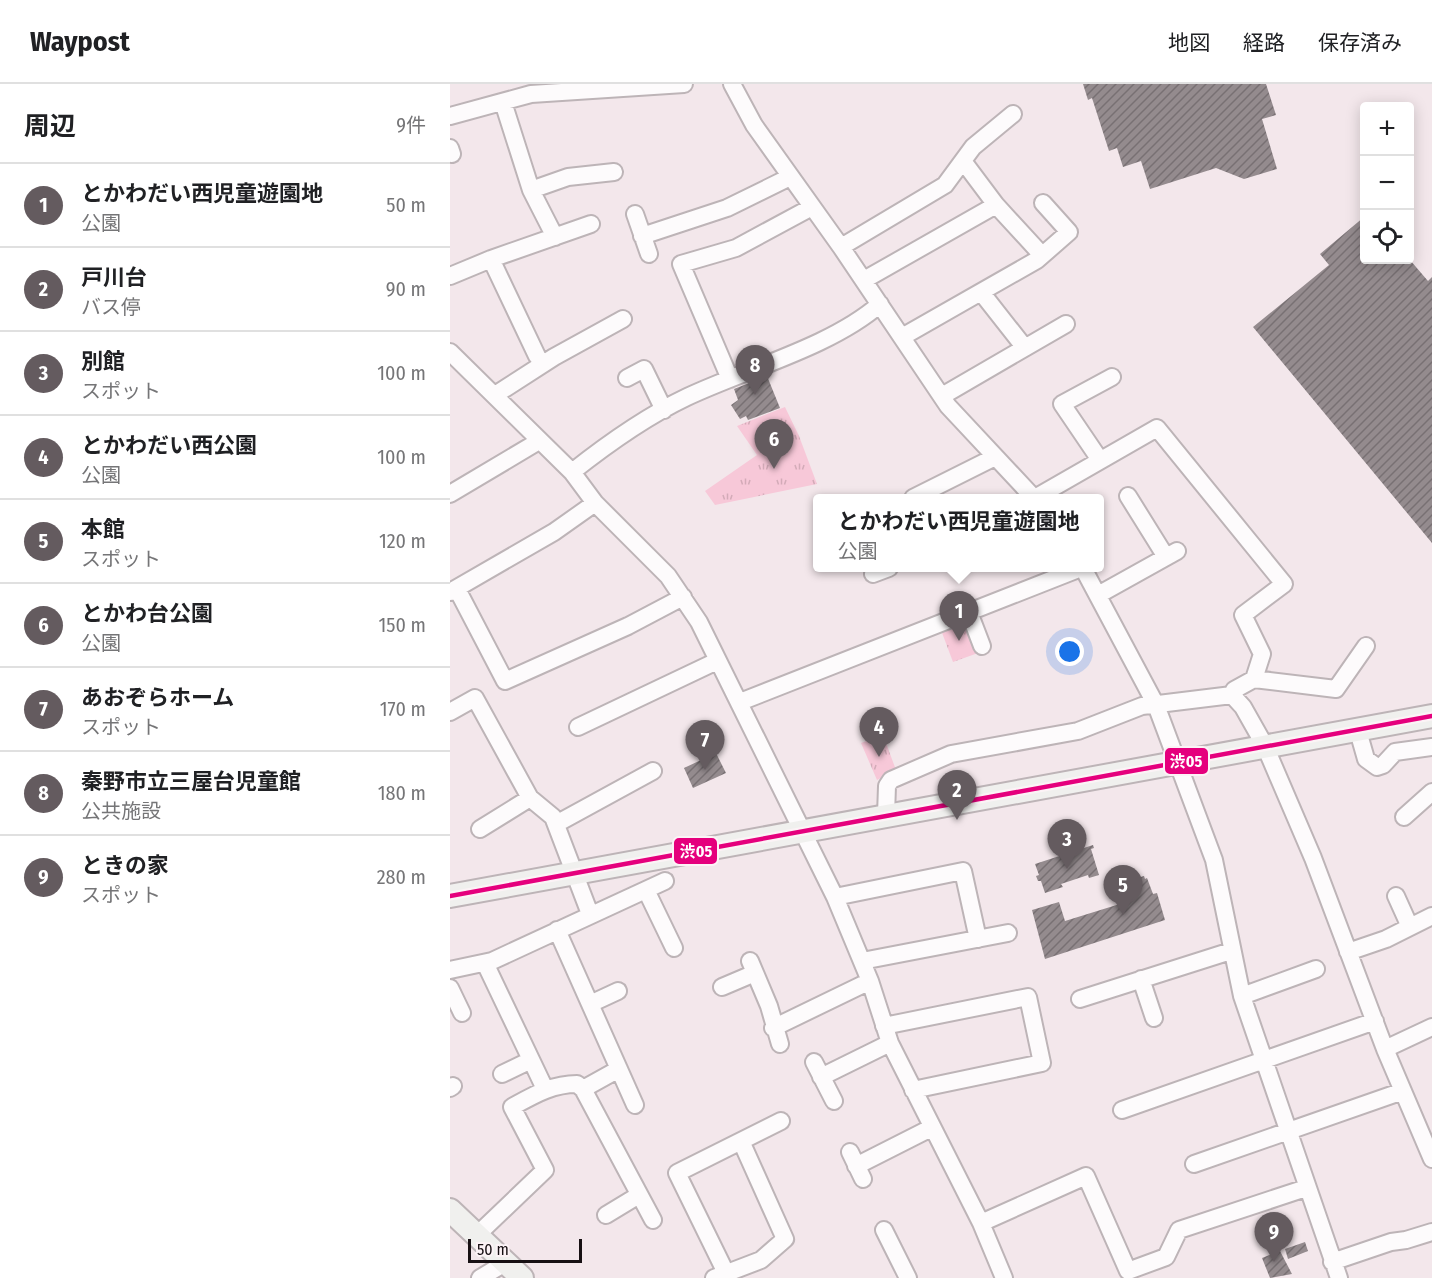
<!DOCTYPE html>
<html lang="ja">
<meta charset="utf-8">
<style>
:root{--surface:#fff;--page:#f6f6f6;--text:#202124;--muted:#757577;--line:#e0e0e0;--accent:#645b5f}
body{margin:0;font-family:"Fira Sans Condensed","Noto Sans JP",sans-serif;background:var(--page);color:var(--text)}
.controls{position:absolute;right:18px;top:18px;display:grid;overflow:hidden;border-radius:6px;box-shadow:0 3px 15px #0003}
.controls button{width:54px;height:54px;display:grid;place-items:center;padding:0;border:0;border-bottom:2px solid var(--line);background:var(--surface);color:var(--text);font:30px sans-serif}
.scale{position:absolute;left:18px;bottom:15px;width:114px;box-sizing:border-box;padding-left:6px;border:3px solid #171013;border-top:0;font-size:16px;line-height:21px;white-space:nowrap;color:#171013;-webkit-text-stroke:4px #fcf3f6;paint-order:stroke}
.you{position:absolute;left:620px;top:568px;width:21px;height:21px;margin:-15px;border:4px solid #fff;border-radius:50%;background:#1a73e8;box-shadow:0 0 0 9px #1a73e833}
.badge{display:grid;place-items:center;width:39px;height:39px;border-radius:50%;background:var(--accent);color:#fff;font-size:20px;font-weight:700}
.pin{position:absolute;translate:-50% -50px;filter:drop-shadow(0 2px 3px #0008)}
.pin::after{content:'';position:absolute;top:32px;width:21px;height:18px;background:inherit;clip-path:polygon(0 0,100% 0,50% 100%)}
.popup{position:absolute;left:363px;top:410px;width:291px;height:78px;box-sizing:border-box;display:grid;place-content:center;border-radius:6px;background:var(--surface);filter:drop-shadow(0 2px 4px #0005);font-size:20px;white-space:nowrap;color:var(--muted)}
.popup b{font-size:22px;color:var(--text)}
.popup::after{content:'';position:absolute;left:50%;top:100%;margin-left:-12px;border:12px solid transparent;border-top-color:var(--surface)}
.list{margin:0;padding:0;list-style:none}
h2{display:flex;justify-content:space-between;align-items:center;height:78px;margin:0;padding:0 24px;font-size:26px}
h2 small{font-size:20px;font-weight:400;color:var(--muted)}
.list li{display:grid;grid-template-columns:39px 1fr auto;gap:18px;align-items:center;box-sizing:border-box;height:84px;padding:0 24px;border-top:2px solid var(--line)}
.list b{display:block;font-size:22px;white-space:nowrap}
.list p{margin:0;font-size:20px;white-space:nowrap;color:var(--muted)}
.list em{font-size:20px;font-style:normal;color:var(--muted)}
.icon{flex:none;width:33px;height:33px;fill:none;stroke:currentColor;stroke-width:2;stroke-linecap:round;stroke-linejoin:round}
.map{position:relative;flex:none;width:982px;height:1194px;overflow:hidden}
header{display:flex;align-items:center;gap:36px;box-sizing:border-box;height:84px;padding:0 30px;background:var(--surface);border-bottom:2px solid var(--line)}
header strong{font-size:28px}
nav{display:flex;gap:33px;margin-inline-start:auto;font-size:21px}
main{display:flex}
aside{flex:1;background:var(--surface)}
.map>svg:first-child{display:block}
.grass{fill:url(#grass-tufts)}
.building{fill:url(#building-hatch)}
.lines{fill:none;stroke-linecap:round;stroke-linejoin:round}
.street-casing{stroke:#bdb4b7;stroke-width:20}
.secondary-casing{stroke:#bdb4b7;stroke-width:26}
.street{stroke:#fdfbfc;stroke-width:16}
.secondary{stroke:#f0f0ee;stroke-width:22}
.bus-1-casing{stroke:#fcf3f6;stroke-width:9}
.bus-1{stroke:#e5007d;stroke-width:4.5}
.line-badge{stroke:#fcf3f6;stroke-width:2}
.badge-label{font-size:16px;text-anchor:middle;font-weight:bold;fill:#fff}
</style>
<header>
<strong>Waypost</strong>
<nav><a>地図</a><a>経路</a><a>保存済み</a></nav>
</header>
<main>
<aside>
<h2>周辺<small>9件</small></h2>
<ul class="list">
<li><span class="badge">1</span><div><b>とかわだい西児童遊園地</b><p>公園</p></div><em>50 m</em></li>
<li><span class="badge">2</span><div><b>戸川台</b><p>バス停</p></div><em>90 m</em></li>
<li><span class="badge">3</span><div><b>別館</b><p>スポット</p></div><em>100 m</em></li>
<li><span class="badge">4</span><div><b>とかわだい西公園</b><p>公園</p></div><em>100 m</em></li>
<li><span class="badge">5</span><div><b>本館</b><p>スポット</p></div><em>120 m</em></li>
<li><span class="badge">6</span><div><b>とかわ台公園</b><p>公園</p></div><em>150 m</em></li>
<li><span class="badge">7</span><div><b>あおぞらホーム</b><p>スポット</p></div><em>170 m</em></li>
<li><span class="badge">8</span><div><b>秦野市立三屋台児童館</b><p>公共施設</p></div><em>180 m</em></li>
<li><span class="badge">9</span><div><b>ときの家</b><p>スポット</p></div><em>280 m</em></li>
</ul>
</aside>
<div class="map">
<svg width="982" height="1194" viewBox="0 0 982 1194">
<defs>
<pattern id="grass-tufts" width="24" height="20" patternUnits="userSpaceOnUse" patternTransform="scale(1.5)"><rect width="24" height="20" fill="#f7c8d8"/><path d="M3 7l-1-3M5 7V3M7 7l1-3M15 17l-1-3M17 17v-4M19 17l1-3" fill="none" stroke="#d3abb8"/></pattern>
<pattern id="building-hatch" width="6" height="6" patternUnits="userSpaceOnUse" patternTransform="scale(1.5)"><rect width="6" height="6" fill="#948b8e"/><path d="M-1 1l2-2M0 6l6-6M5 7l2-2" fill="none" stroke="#787073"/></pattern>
</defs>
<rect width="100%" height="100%" fill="#f3e7eb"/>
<path class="grass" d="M335,323L349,352L367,400L265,421L255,407L307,371L287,342Z
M511,538L517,541L528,569L503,578L491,546Z
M433,651L446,686L427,696L411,659Z"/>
<path class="building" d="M633,0H816L826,31L812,35L827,85L794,95L766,84L700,105L691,77L673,83L667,64L659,67L642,14L638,16Z
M914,133V176H960L978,197L982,193V459L803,243L879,181L870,170Z
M317,292L330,324L298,336L296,332L290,335L281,321L288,316L284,305Z
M266,669L276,689L243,704L234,684Z
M643,761L644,764L641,765L649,791L639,794L638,791L611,800L613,803L595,809L591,797H588L586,792L589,791L585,780Z
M694,792L695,795L697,794L703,810L707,809L715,836L595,875L582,826L609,818L615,837L673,819L667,800Z
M855,1158L858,1167L838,1175L835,1165Z
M830,1167L842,1190L820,1194L812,1174Z"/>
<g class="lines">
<defs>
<path id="street" d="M282,0L304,41L391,163L498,322L584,414
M53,18L81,106L105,153
M0,32L81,10L234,0
M0,64L2,70
M513,77L546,121L591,170
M81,106L118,93L164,88
M185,130L199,170
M192,152L277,124L340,93
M391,163L495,101L523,63L563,30
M41,175L87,272
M0,192L41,175L141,140
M414,196L546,121
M531,208L575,264
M452,253L587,176L619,148L593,119
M0,268L122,388L145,419L218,492L249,538L385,813L420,897L440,959L531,1139L554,1194
M177,294L194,285L214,326
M280,295L231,180L286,164L362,123
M45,311L104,273L173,235
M492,312L616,240
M650,376L612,320L662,293
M122,388C156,361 197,332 237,313C296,285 381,263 430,220
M0,410L89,357
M678,412L716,473
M463,414L545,373
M585,414L707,344L834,500L793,531L812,570L804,595L784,606L782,611
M633,484L706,621L764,776L792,912L889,1194
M423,490L439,484
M7,505L55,597L178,542L233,513
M0,508L104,448L145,419
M648,511L727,467
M519,528L532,562
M804,595L886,605L916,562
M290,618L631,484
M0,628L25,614L80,714L103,733L140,830
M128,643L267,577
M908,647L916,675L927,683L933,681L945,668L982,663
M436,731L437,702L441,696L501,670L628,647L692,622L782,611L793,623L815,662L863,774L935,965L982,1075
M954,733L982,708
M106,740L203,687
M30,745L80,714
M196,806L224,864
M946,812L960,843
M385,813L513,787L528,855
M107,846L185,1021
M898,868L936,855L982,832
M300,877L319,922L330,960
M412,877L558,849
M35,879L95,1005
M0,886L42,877L215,797
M691,895L704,934
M272,903L305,889
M0,904L12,929
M792,912L866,885
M630,915L781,867
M140,920L168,907
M434,942L578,913L592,979L463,1006
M323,944L420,897
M935,965L982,943
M364,978L384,1017
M52,990L81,976
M371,993L440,959
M0,1004L3,1002
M133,1005L169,985
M672,1026L925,937
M400,1068L413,1095
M744,1080L953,1007
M406,1082L481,1044
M156,1131L189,1111
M531,1139L636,1092L678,1187L716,1173L729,1146L856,1104
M434,1146L458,1194
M26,1152L95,1086L62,1023C84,1011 102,1000 127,1000L133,1005L203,1136
M882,1178L941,1158L956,1156L982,1148
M276,1189L227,1089L331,1037
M30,1194L55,1179
M264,1194L311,1176L335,1155L291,1057"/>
<path id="secondary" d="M0,812L982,632
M0,1126L72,1194"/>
</defs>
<use href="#street" class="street-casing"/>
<use href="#secondary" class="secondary-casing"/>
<use href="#street" class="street"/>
<use href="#secondary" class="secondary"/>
<defs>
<path id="bus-1" d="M0,812L982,632"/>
</defs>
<use href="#bus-1" class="bus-1-casing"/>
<use href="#bus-1" class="bus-1"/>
</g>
<g class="line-badge">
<rect x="714" y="663" width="45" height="28" rx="6" fill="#e5007d"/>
<rect x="223" y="753" width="45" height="28" rx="6" fill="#e5007d"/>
</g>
<g class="badge-label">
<text x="736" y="683">渋05</text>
<text x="246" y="773">渋05</text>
</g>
</svg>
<div class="controls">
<button>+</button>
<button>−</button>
<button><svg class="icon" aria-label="locate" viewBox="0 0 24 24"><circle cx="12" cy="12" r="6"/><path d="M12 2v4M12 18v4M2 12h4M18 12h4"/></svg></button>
</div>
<div class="scale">50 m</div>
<div class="you"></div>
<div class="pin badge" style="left:509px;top:557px">1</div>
<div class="popup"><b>とかわだい西児童遊園地</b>公園</div>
<div class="pin badge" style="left:507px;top:736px">2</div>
<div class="pin badge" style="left:617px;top:785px">3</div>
<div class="pin badge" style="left:429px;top:673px">4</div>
<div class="pin badge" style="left:673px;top:831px">5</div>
<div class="pin badge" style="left:324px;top:385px">6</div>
<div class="pin badge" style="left:255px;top:686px">7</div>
<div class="pin badge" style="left:305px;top:311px">8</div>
<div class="pin badge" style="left:824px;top:1178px">9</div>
</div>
</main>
